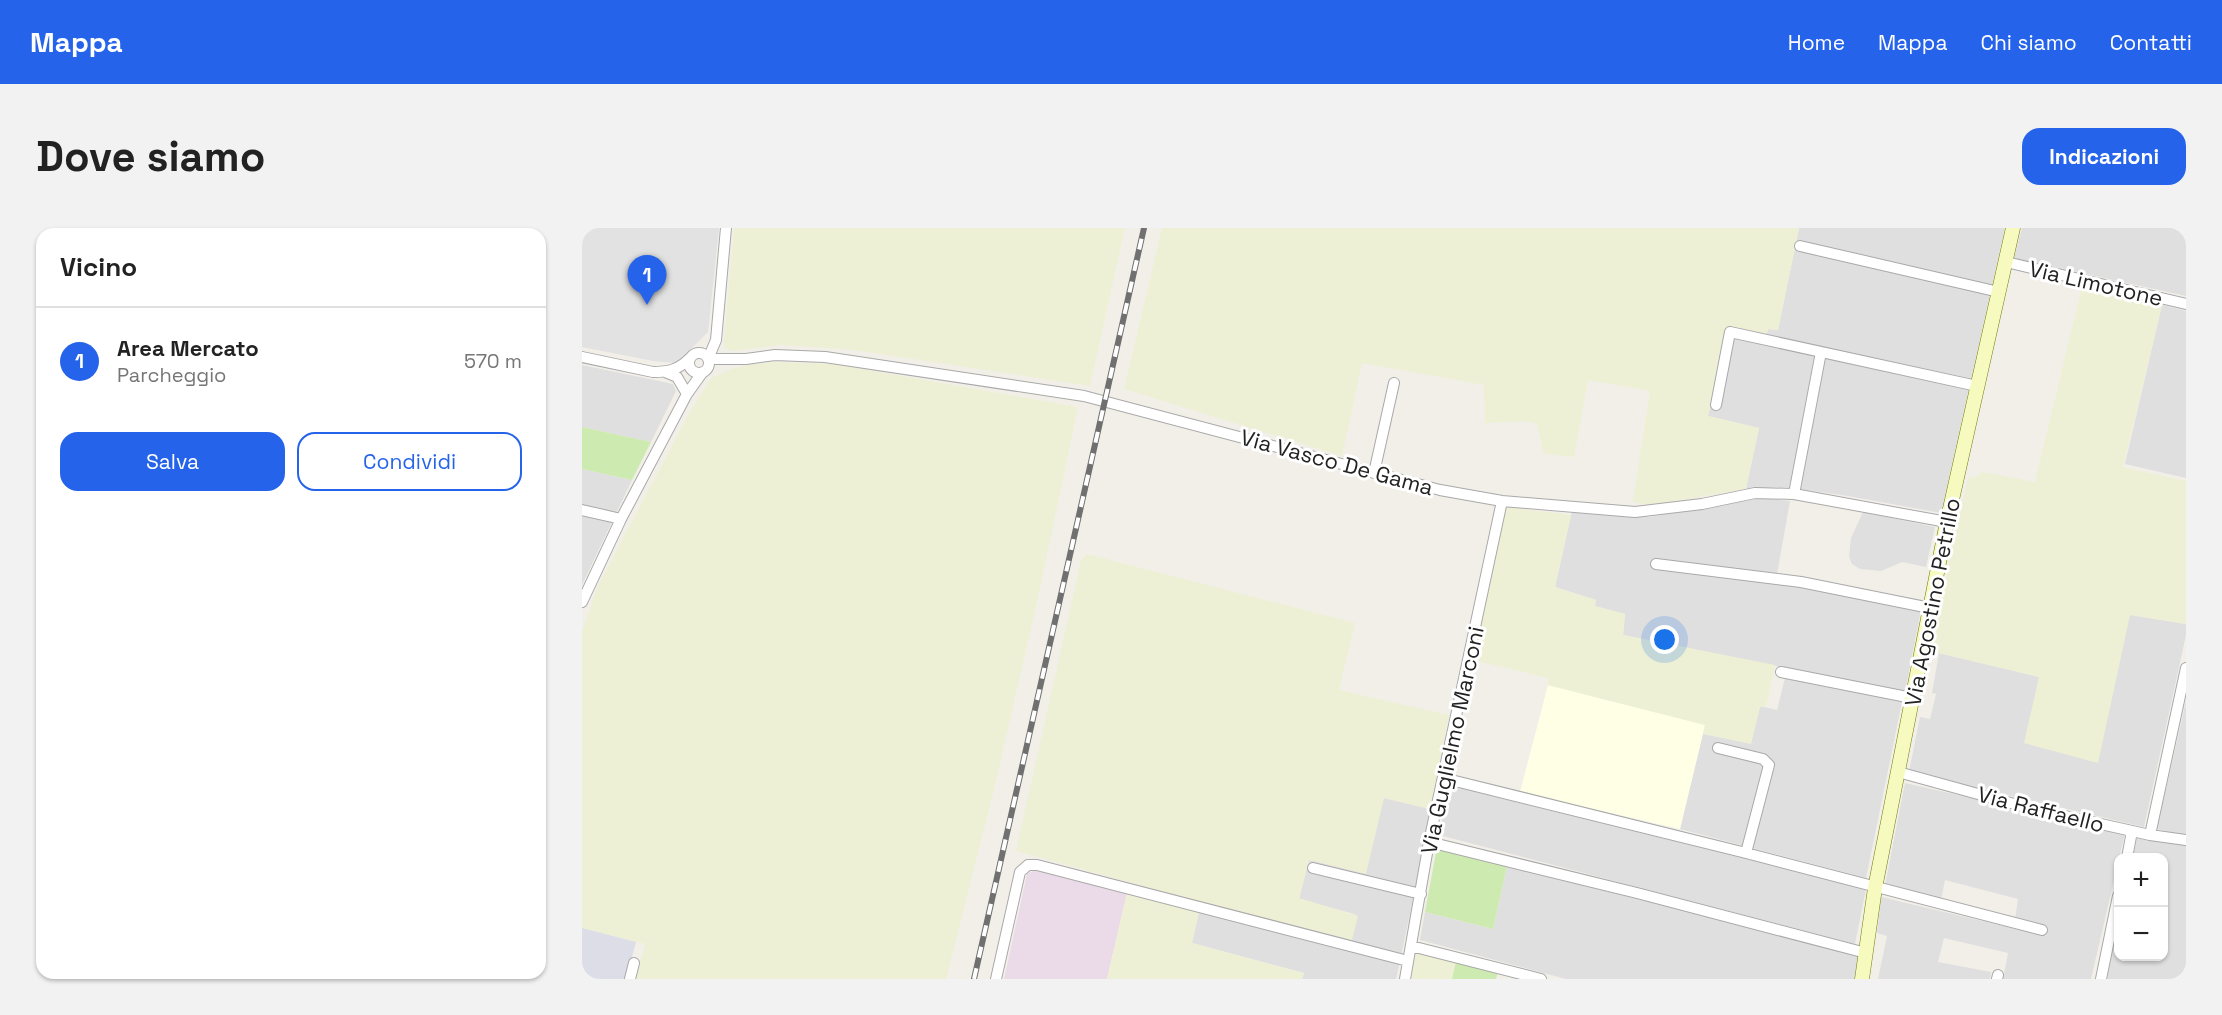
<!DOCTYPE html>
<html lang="it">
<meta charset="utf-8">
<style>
:root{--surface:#fff;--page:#f2f2f2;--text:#222;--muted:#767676;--line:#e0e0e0;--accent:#2563eb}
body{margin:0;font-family:"Space Grotesk",sans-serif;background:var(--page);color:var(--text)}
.controls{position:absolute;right:18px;bottom:18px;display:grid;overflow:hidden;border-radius:12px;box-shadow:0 2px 4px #0004}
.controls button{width:54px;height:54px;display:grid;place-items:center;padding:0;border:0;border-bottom:2px solid var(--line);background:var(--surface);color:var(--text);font:30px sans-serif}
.you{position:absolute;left:1083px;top:412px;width:21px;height:21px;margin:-15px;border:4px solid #fff;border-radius:50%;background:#1a73e8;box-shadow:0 0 0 9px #1a73e833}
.badge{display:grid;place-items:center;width:39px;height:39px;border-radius:50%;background:var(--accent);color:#fff;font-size:20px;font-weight:700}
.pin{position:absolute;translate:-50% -50px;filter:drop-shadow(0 2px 3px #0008)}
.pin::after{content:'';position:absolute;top:32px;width:21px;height:18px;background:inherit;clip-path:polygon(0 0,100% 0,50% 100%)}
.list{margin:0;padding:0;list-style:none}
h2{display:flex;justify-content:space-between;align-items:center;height:78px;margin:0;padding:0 24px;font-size:26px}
h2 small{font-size:20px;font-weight:400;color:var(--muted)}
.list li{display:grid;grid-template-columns:39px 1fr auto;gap:18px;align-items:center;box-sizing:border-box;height:108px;padding:0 24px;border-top:2px solid var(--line)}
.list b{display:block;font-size:22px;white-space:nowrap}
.list p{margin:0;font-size:20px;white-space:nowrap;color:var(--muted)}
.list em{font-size:20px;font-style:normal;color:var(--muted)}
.actions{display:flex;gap:12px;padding:18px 24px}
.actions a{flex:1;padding:14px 0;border:2px solid var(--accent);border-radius:18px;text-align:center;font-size:21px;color:var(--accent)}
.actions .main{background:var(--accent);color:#fff}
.map{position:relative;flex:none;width:1604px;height:751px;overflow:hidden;border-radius:18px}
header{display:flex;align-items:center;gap:36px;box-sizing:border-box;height:84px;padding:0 30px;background:var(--accent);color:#fff}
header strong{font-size:28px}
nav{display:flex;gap:33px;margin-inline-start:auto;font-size:21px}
.intro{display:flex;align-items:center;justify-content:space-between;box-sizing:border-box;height:144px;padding:0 36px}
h1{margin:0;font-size:42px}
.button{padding:15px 27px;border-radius:18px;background:var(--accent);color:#fff;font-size:21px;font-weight:700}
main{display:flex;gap:36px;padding:0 36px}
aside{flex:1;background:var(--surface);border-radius:18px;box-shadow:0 2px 4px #0004}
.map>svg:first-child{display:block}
.residential{fill:#e0dfdf}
.industrial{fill:#ebdbe8}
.education{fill:#ffffe5}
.farmland{fill:#eef0d5}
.grass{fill:#cdebb0}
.parking{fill:#e2e2e2}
.plaza{fill:#dddde8}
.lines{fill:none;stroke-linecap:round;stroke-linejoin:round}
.street-casing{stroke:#a9a9a9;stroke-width:12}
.secondary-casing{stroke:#707d05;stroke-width:15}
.street{stroke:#fff;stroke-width:10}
.secondary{stroke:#f7fabf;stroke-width:14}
.rail-casing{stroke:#707070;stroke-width:6}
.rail{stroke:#fff;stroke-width:4;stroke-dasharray:11;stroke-linecap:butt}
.labels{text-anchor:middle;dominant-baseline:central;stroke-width:6;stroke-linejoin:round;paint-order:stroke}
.street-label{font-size:22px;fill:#222;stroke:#fff}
</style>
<header>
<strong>Mappa</strong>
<nav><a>Home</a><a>Mappa</a><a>Chi siamo</a><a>Contatti</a></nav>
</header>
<div class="intro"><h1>Dove siamo</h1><a class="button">Indicazioni</a></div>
<main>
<aside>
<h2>Vicino<small></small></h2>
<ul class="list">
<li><span class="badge">1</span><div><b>Area Mercato</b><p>Parcheggio</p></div><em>570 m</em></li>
</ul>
<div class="actions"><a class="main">Salva</a><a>Condividi</a></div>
</aside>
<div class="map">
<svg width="1604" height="751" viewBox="0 0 1604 751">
<rect width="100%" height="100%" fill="#f2efe9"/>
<path class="residential" d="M1217,0H1423L1359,285L1266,268L1204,259L1164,261L1177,200L1126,188L1144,105L1183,112L1186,101L1196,102Z
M1440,0H1604V68L1432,30Z
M1580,77L1604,83V250L1543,236Z
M0,137L91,156L94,163L69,214L0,199Z
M0,241L50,252L0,357Z
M1181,270L1208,273L1195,346L1341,372L1323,464L1041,407L1043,386L1012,378L1014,372L973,359L990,283L1067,289Z
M1281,284L1353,299L1344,339L1320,334L1299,343L1278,341L1270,336L1267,329L1269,310Z
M1549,387L1604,396V407L1562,599L1327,544L1338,489L1348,491L1354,466L1350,465L1357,425L1457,449Z
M1203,450L1320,474L1284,650L1098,601L1121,506L1169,515L1178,478L1195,482Z
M1604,473V606H1595L1575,601Z
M1323,555L1543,605L1509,751H1421L1426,725L1362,710L1356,734L1409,744L1408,751H1296L1305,708L1295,705L1299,669L1464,708L1466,700L1433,691L1436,671L1363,652L1359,672L1303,657Z
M866,557L1284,661L1273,716L857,607Z
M802,570L848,581L834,658L814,751H720L722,745L610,715L619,674L776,687L717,671L727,632Z
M1555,609L1604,617V751H1525L1536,696V728H1582V630L1551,629Z
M925,638L1278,728L1274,751H984L838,712L843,684L911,701Z"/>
<path class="industrial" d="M453,642L545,665L525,751H422L445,646Z"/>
<path class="education" d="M966,457L1123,497L1098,601L938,564Z"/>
<path class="farmland" d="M152,0H543L508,158L272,122L199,117L149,123L143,120L142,114Z
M580,0H1217L1196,102L1186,101L1183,113L1144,105L1126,188L1177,200L1164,261L1071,277L1051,274L1068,163L1006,152L992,229L962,226L955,196L944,193L903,195L902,157L780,135L760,228L542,161Z
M1500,59L1580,77L1541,239L1604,253V396L1548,387L1516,535L1442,515L1457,449L1348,423L1386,250L1396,248L1400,244L1453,254Z
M197,134L252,136L496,179L457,365L411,566L364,751H54L63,716L0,700V404L15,360L105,189L129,150L149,141L170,136Z
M925,279L989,287L973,359L1014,372L1013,378L1043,386L1041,407L1193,437L1184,479H1178L1169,516L1121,506L1123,497L966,457V450L890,432L923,282Z
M505,326L773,395L757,462L867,487L848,581L802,570L784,646L727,632L717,670L776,688L770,712L619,674L434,623L499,332Z
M545,665L617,684L610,715L722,745L720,751H525Z
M834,724L874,734L870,751H828Z"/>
<path class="grass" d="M0,199L69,214L50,252L0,241Z
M855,619L925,638L911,701L843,684Z
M874,734L916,744L914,751H870Z"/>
<path class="parking" d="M0,0H137L126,104L101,129L93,135L71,133L0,119Z"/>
<path class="plaza" d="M0,700L54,714L44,751H0Z"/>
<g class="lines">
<defs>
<path id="street" d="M144,0L134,112L126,131H164L193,127L243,129L502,168L858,262L920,273L1053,284L1120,276L1173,265L1212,266L1365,294
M1218,18L1417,64
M1424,34L1604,76
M107 135a10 10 0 1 1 20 0a10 10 0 1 1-20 0Z
M0,129L71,144C86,144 96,142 107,131
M83,144L95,149L105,166
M1134,177L1148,104L1395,158
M792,245L812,155
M1212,266L1239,124
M0,282L39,291
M1074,336L1219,354L1348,380
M0,374L39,291L105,166L120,145
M1199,444L1330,470
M1136,520L1181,531L1187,537L1164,625
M1316,544L1447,580L1568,607L1604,612
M861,550L1164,625L1460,702
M1568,607L1604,440
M847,614L1055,665L1284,725
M1545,630L1550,603
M731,640L839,666
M829,718L959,751
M48,751L52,735
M414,751L438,644L446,637H455L826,733
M823,751L847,614L920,273
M1415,751L1416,747
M1519,751L1536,668"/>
<path id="secondary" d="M1280,751L1293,660L1365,294L1431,0"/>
</defs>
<use href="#street" class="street-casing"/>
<use href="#secondary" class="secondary-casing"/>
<use href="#street" class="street"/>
<use href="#secondary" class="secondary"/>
<defs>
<path id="rail" d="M392,751L562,0"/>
</defs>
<use href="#rail" class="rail-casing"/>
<use href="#rail" class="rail"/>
</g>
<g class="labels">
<g class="street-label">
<text transform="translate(1514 55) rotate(13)">Via Limotone</text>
<text transform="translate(755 234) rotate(15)">Via Vasco De Gama</text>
<text transform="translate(1350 374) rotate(-79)">Via Agostino Petrillo</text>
<text transform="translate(870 512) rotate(-78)">Via Guglielmo Marconi</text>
<text transform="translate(1459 581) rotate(14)">Via Raffaello</text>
</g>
</g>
</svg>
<div class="controls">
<button>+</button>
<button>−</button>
</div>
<div class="you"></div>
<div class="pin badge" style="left:65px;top:77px">1</div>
</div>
</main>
